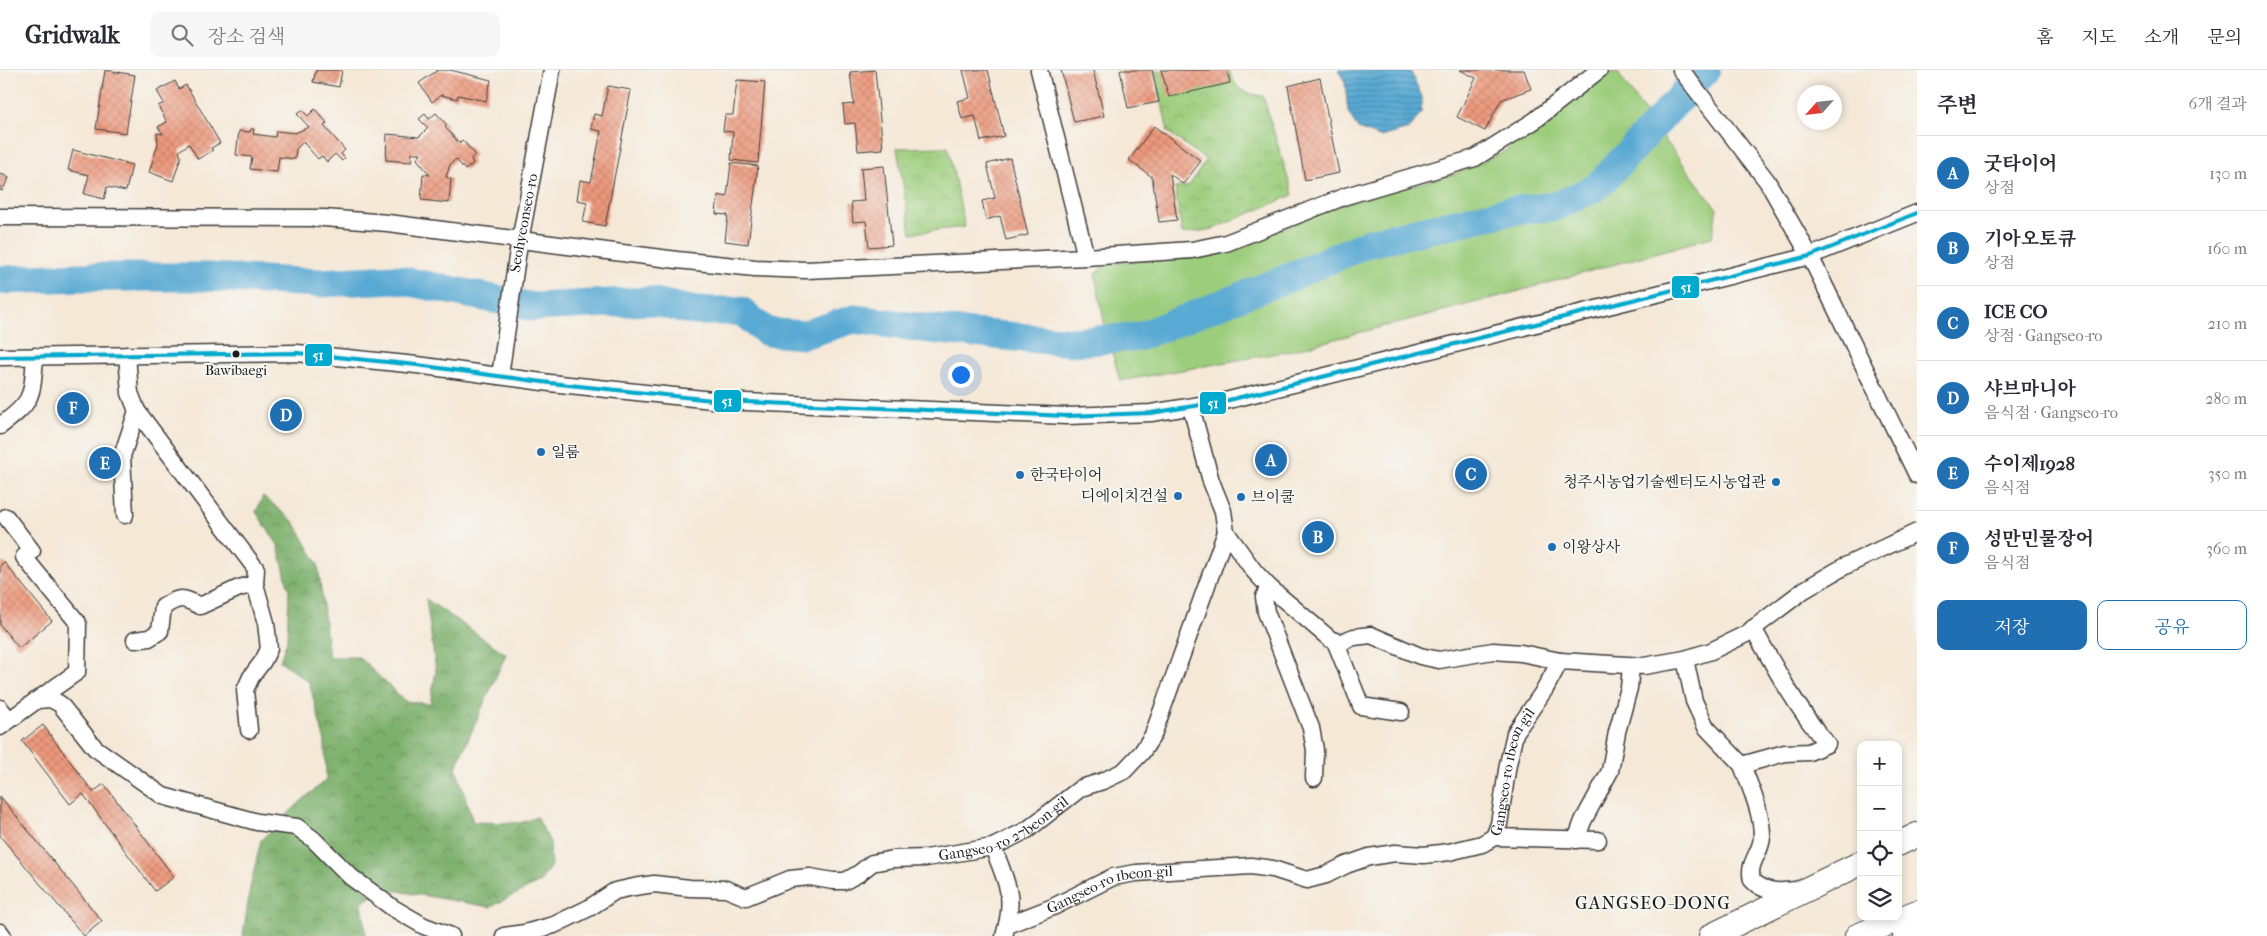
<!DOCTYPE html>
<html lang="ko">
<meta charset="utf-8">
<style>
:root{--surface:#fff;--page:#f7f7f7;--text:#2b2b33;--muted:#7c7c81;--line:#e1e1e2;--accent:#1f6fb2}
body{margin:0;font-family:"IM FELL French Canon","Noto Serif KR",serif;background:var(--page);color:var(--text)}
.controls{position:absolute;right:15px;bottom:15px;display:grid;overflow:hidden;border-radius:10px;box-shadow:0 2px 8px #0003}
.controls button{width:45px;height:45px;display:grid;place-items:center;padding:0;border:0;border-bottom:1px solid var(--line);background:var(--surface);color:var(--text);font:25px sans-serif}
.compass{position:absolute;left:1797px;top:15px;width:45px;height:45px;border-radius:50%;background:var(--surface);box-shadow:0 2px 8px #0003;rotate:243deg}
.you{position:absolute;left:960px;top:304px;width:18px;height:18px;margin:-12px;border:4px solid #fff;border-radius:50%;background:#1a73e8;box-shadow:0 0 0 8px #1a73e833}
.badge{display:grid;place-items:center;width:32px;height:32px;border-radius:50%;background:var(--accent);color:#fff;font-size:16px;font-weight:700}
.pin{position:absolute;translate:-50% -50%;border:2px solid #fff;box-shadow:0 1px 5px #0006}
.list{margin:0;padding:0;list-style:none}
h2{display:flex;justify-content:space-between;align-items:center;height:65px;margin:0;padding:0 20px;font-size:21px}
h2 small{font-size:16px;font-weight:400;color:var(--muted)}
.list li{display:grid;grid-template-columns:32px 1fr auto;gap:15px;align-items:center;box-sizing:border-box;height:75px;padding:0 20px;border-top:1px solid var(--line)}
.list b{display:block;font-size:19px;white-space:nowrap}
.list p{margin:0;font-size:16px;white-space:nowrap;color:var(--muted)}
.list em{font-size:16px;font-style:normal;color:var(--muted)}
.actions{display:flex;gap:10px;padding:15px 20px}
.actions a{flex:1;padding:11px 0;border:1px solid var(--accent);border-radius:10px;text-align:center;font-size:18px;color:var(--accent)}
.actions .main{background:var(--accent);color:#fff}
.icon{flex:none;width:28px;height:28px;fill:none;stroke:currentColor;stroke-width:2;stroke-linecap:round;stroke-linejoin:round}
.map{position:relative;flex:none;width:1917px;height:866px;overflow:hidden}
header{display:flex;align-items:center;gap:30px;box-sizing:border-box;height:70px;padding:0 25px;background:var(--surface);border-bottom:1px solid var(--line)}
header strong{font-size:24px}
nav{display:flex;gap:28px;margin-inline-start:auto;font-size:18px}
.search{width:350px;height:45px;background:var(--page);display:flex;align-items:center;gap:12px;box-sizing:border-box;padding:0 18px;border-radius:10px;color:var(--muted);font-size:19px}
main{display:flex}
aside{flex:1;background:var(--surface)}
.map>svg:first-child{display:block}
.green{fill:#9ccd7c;stroke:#5c744c}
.forest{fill:url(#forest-crowns);stroke:#4c6644}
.park{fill:url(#park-crowns);stroke:#5c744c}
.water{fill:url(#water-rules);stroke:#3a6278}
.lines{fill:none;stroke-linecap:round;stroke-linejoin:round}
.river{stroke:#58a9d3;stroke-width:29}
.building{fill:url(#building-cross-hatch)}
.minor-casing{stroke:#3d3b38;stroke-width:19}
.highway-casing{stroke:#3d3b38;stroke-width:26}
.minor{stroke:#fff;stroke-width:16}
.highway{stroke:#fff;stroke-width:24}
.bus-1-casing{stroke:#f6f6f2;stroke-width:8}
.bus-1{stroke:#00a9ce;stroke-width:4}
.bus-dot{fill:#1c1c1c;stroke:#f6f6f2;stroke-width:2}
.poi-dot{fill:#1f6fb2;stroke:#f6f6f2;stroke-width:2}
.labels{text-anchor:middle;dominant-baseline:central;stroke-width:4;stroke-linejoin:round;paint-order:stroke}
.bus-label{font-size:14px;fill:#1c1c1c;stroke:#f6f6f2}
.street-label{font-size:15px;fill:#1c1c1c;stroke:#f6f6f2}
.poi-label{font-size:15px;fill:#1c1c1c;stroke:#f6f6f2;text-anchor:start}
.quarter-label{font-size:18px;letter-spacing:1px;fill:#1c1c1c;stroke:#f6f6f2}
.line-badge{stroke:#f6f6f2;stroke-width:2}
.badge-label{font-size:14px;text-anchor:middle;font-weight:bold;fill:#fff}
</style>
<header>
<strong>Gridwalk</strong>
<div class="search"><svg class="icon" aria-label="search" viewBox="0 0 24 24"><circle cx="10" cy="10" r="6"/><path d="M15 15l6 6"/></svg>장소 검색</div>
<nav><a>홈</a><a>지도</a><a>소개</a><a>문의</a></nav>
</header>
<main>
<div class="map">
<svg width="1917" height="866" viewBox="0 0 1917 866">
<defs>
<pattern id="forest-crowns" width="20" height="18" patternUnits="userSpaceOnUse" patternTransform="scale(1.25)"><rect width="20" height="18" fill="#7db06c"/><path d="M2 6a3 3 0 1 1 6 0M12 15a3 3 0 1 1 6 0" fill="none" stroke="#668e58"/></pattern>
<pattern id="park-crowns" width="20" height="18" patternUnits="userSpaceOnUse" patternTransform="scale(1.25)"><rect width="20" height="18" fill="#9ccd7c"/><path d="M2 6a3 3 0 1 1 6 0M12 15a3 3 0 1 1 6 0" fill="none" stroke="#86af6b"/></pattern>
<pattern id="water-rules" width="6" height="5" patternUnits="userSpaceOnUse" patternTransform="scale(1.25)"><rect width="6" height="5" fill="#58a9d3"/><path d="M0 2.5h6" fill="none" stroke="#4889aa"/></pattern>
<pattern id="building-cross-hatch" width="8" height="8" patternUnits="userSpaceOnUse" patternTransform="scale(1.25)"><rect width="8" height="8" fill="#ed997d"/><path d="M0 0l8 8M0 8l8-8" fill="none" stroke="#cb836b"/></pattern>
</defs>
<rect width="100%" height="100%" fill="#f6f6f2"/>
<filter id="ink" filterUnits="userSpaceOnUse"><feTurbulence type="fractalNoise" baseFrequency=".02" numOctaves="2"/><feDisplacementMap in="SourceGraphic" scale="10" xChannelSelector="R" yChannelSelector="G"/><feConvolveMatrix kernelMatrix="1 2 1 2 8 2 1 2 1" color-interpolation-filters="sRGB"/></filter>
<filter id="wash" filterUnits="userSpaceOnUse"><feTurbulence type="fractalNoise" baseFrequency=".0096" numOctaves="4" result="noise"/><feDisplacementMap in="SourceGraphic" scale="20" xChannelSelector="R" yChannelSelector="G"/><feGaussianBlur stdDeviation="1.12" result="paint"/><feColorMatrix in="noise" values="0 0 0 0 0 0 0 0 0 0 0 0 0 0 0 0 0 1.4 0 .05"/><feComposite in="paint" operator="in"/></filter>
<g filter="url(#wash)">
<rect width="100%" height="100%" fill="#f5e8d7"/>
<path class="green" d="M1609,2L1618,3L1650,50L1615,88L1573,122L1537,127L1363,162L1239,217L1152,252L1105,256L1095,204L1106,194L1212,186L1346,133L1455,104L1502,83Z
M1659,62L1717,139L1712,167L1508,224L1289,281L1120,311L1110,274L1144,272L1368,186L1553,146L1606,123Z"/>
<path class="forest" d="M263,426L294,452L318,494L329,587H359L405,631L430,634L436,601L426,529L506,584L456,697L473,752L520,753L537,747L550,772L551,796L540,812L490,837L386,819L362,832L366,866H243L250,818L261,770L299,733L326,710L325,672L309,612L280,591L287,570L289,520L278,475L256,442Z"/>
<path class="park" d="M1155,0H1229C1235,20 1244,23 1263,26L1293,125L1213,159L1182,164L1175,118L1189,116L1206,90L1168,62Z
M948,77L965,157L911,163L897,78Z"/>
<path class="water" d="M1338,0H1410L1422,27L1421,43L1409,59L1380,67L1358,59L1348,42L1345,12Z"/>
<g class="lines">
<path class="river" d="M0,210L81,207H208L320,213L395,209L534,237L649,231L695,241H741L767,262L803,265L854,249L939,260L1072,272L1138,267L1288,208L1368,173L1509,141L1557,136L1597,117L1706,0"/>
</g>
<g id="blocks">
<path class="building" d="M105,0L135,5L126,63L96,59Z
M316,0H342L339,17L313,12Z
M438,0H450L491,10L486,31L458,25L457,29L441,25L432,32L419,13Z
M875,0L883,79L858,81L855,53L845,54L843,35L854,34L850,2Z
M963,0H988L1004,66L981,71L975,46L962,49L957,31L970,28Z
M1061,0H1093L1104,46L1074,52Z
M1120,0H1152L1159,32L1128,38Z
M1161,0H1227L1230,13L1169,27Z
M1460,0H1524L1531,19L1501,30L1485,61L1457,47L1476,8Z
M1320,8L1339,103L1305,110L1288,16Z
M737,10L765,12L758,93L731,90L733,62L723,61L725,45H733Z
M175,11L179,19L186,15L220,73L211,78L213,80L198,89L189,74L179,81L181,87L173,111L149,102L158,74L157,63L163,64L158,57L167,52L158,36L164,33L157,21Z
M608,16L631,20L605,156L583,152L587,132L577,130L580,110L591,112L601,61L591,59L594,44L602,46Z
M315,39L327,53L324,56L345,80L341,84L345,88L342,91L335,84L327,92L322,86L318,89L303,72L296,79L295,89L279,87L277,102L250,99L252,87L236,85L239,61L250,62L251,59H254L253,64L275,67L276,61L295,63L309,57L297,44L302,40L308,46Z
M436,43L447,55L445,57L459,73L462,70L475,84L471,89L473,94L465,100L456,89L450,95L446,107L451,109L449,133L421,130L423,104L430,105L417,89L421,83H412L411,92L386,90L387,64L419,67L428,58L419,49L425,44L429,49Z
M1154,56L1201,91L1183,114L1170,104L1177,150L1159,152L1152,107L1129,90Z
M73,80L132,95L126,121L107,117L104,129L84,124L89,105L68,100Z
M1010,88L1028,165L1006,170L1000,146L986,150L982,131L995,128L987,94Z
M731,93L758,96L748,174L725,171L728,145L716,144L718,125L727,127Z
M884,96L892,175L869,177L866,151L853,152L851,132L864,131L861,98Z
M0,103L9,108L2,121L0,120Z
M4,492L52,551L19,578L0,555V496Z
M43,655L93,722L104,714L174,807L155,821L83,724L70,734L22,671Z
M0,726L102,851L84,866L0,766Z"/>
</g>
</g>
<g filter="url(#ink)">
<use href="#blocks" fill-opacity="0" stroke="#3d3b38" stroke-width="1"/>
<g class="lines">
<defs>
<g id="minor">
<path d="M1039,0L1086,187"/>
<path d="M1681,0L1767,111L1810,186L1917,405"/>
<path d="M0,147L324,148L388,153L677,190L755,198L806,200L1086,187L1192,180L1226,173L1346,126L1475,88L1534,51L1599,0"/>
<path d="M127,285L130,323L137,341L256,499L255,514L266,553L269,579L263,591L251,607L245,620L249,660"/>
<path d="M0,287L297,283L417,295L550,313L722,331L1067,346L1151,343L1225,331L1810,186L1917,143"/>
<path id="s1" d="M500,306L517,187L552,0"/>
<path d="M0,356C34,331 32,326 35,286"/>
<path d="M125,445L122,386L137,341"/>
<path d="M6,447L32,481L24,487L78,553L77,602L37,630"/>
<path d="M1226,462L1254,501L1269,517L1330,569L1339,573L1354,567L1371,565L1420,586L1439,590L1493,581L1521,583L1560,591"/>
<path d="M1269,517L1264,527L1266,542L1311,658L1315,680L1314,708"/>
<path d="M135,570L149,568L160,561L163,537C180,526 182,527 200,536L239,518L255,514"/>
<path d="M1335,571L1361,636L1401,642"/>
<path d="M1685,589L1694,631L1706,657L1742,695L1785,683L1809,682L1827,674C1797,639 1775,598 1753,558"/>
<path d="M0,638L9,650"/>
<path d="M0,657L37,630L51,629L60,634L95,678L163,726L257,752L297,757L313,769L351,807L393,838L424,856L451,866"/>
<path d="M1742,695C1750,717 1762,742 1762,766C1762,783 1747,792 1752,810C1764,823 1780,822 1796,820"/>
<path d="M1494,767L1598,770"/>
<path d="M1576,770L1583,751L1610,701L1617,662L1629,618L1631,597"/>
<path d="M993,777C1007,814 1016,826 1004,866"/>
<path id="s2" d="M1007,855L1053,837L1113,807L1136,803L1251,796L1273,799L1307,810L1326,805L1346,795L1369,787L1395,783L1424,785L1449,782L1482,774L1494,767L1499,754L1508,694L1515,663L1545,619L1560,591L1644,596L1685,589L1711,581L1746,564L1804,520L1845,496L1917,462"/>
<path d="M0,862L3,866"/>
<path id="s3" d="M504,866L525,863L554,855L589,838L615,821L634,817L654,814L690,818L726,819L746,827L790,809L810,807L833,811H845L858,804L872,793L893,789L926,788L993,777L1027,760L1081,718L1103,711L1124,701L1142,682L1153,665L1226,462L1223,441L1211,411L1191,337"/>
</g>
<path id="highway" d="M1898,774L1917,765
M1711,866L1861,793
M1857,866L1917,842
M1905,866L1917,861"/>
</defs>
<use href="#minor" class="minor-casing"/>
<use href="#highway" class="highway-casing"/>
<use href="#minor" class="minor"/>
<use href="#highway" class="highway"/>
<defs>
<path id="bus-1" d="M0,287L297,283L417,295L550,313L722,331L1067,346L1151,343L1225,331L1810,186L1917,143"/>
</defs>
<use href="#bus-1" class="bus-1-casing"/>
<use href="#bus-1" class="bus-1"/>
</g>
</g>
<circle class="bus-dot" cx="236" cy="284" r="4.5"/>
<g class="poi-dot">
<circle cx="541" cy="382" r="5"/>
<circle cx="1020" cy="405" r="5"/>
<circle cx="1776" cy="412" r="5"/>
<circle cx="1178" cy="426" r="5"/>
<circle cx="1241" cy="427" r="5"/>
<circle cx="1552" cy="477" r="5"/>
</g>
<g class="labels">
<g class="bus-label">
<text x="236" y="300">Bawibaegi</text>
</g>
<g class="street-label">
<text stroke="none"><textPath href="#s1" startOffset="155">Seohyeonseo-ro</textPath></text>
<text stroke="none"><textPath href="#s2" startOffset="576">Gangseo-ro 1beon-gil</textPath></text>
<text stroke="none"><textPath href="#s3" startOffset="529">Gangseo-ro 27beon-gil</textPath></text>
<text stroke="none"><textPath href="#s2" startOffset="110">Gangseo-ro 1beon-gil</textPath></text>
</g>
<g class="poi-label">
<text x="551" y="382">일룸</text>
<text x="1030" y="405">한국타이어</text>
<text x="1766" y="412" text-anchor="end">청주시농업기술쎈터도시농업관</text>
<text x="1168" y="426" text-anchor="end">디에이치건설</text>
<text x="1251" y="427">브이쿨</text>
<text x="1562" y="477">이왕상사</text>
</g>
<g class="quarter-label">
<text x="1653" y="833">GANGSEO-DONG</text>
</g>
</g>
<g class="line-badge">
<rect x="1671" y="205" width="29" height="24" rx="5" fill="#00a9ce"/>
<rect x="304" y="273" width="29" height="24" rx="5" fill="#00a9ce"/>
<rect x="713" y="319" width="29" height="24" rx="5" fill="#00a9ce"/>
<rect x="1199" y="321" width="28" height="24" rx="5" fill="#00a9ce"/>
</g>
<g class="badge-label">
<text x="1686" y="222">51</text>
<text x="318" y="290">51</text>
<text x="727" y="336">51</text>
<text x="1213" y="338">51</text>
</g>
</svg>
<div class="controls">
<button>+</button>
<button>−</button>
<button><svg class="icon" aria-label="locate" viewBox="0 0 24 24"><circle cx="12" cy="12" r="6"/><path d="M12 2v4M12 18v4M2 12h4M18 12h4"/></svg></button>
<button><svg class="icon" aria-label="layers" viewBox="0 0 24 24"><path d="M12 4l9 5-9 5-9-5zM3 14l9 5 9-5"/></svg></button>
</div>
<svg class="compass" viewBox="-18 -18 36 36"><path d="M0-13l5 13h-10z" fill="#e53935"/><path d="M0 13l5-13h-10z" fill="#7c7c81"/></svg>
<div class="you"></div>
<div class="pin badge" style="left:1271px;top:390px">A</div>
<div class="pin badge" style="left:1318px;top:467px">B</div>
<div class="pin badge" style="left:1471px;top:404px">C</div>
<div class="pin badge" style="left:286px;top:345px">D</div>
<div class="pin badge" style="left:105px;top:393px">E</div>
<div class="pin badge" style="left:73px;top:338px">F</div>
</div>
<aside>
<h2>주변<small>6개 결과</small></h2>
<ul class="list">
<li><span class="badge">A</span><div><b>굿타이어</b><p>상점</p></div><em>130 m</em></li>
<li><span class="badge">B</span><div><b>기아오토큐</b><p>상점</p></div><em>160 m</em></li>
<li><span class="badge">C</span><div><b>ICE CO</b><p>상점 · Gangseo-ro</p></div><em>210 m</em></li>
<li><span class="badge">D</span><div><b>샤브마니아</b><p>음식점 · Gangseo-ro</p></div><em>280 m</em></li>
<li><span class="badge">E</span><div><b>수이제1928</b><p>음식점</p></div><em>350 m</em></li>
<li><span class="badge">F</span><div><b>성만민물장어</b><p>음식점</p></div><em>360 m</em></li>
</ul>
<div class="actions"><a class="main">저장</a><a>공유</a></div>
</aside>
</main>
